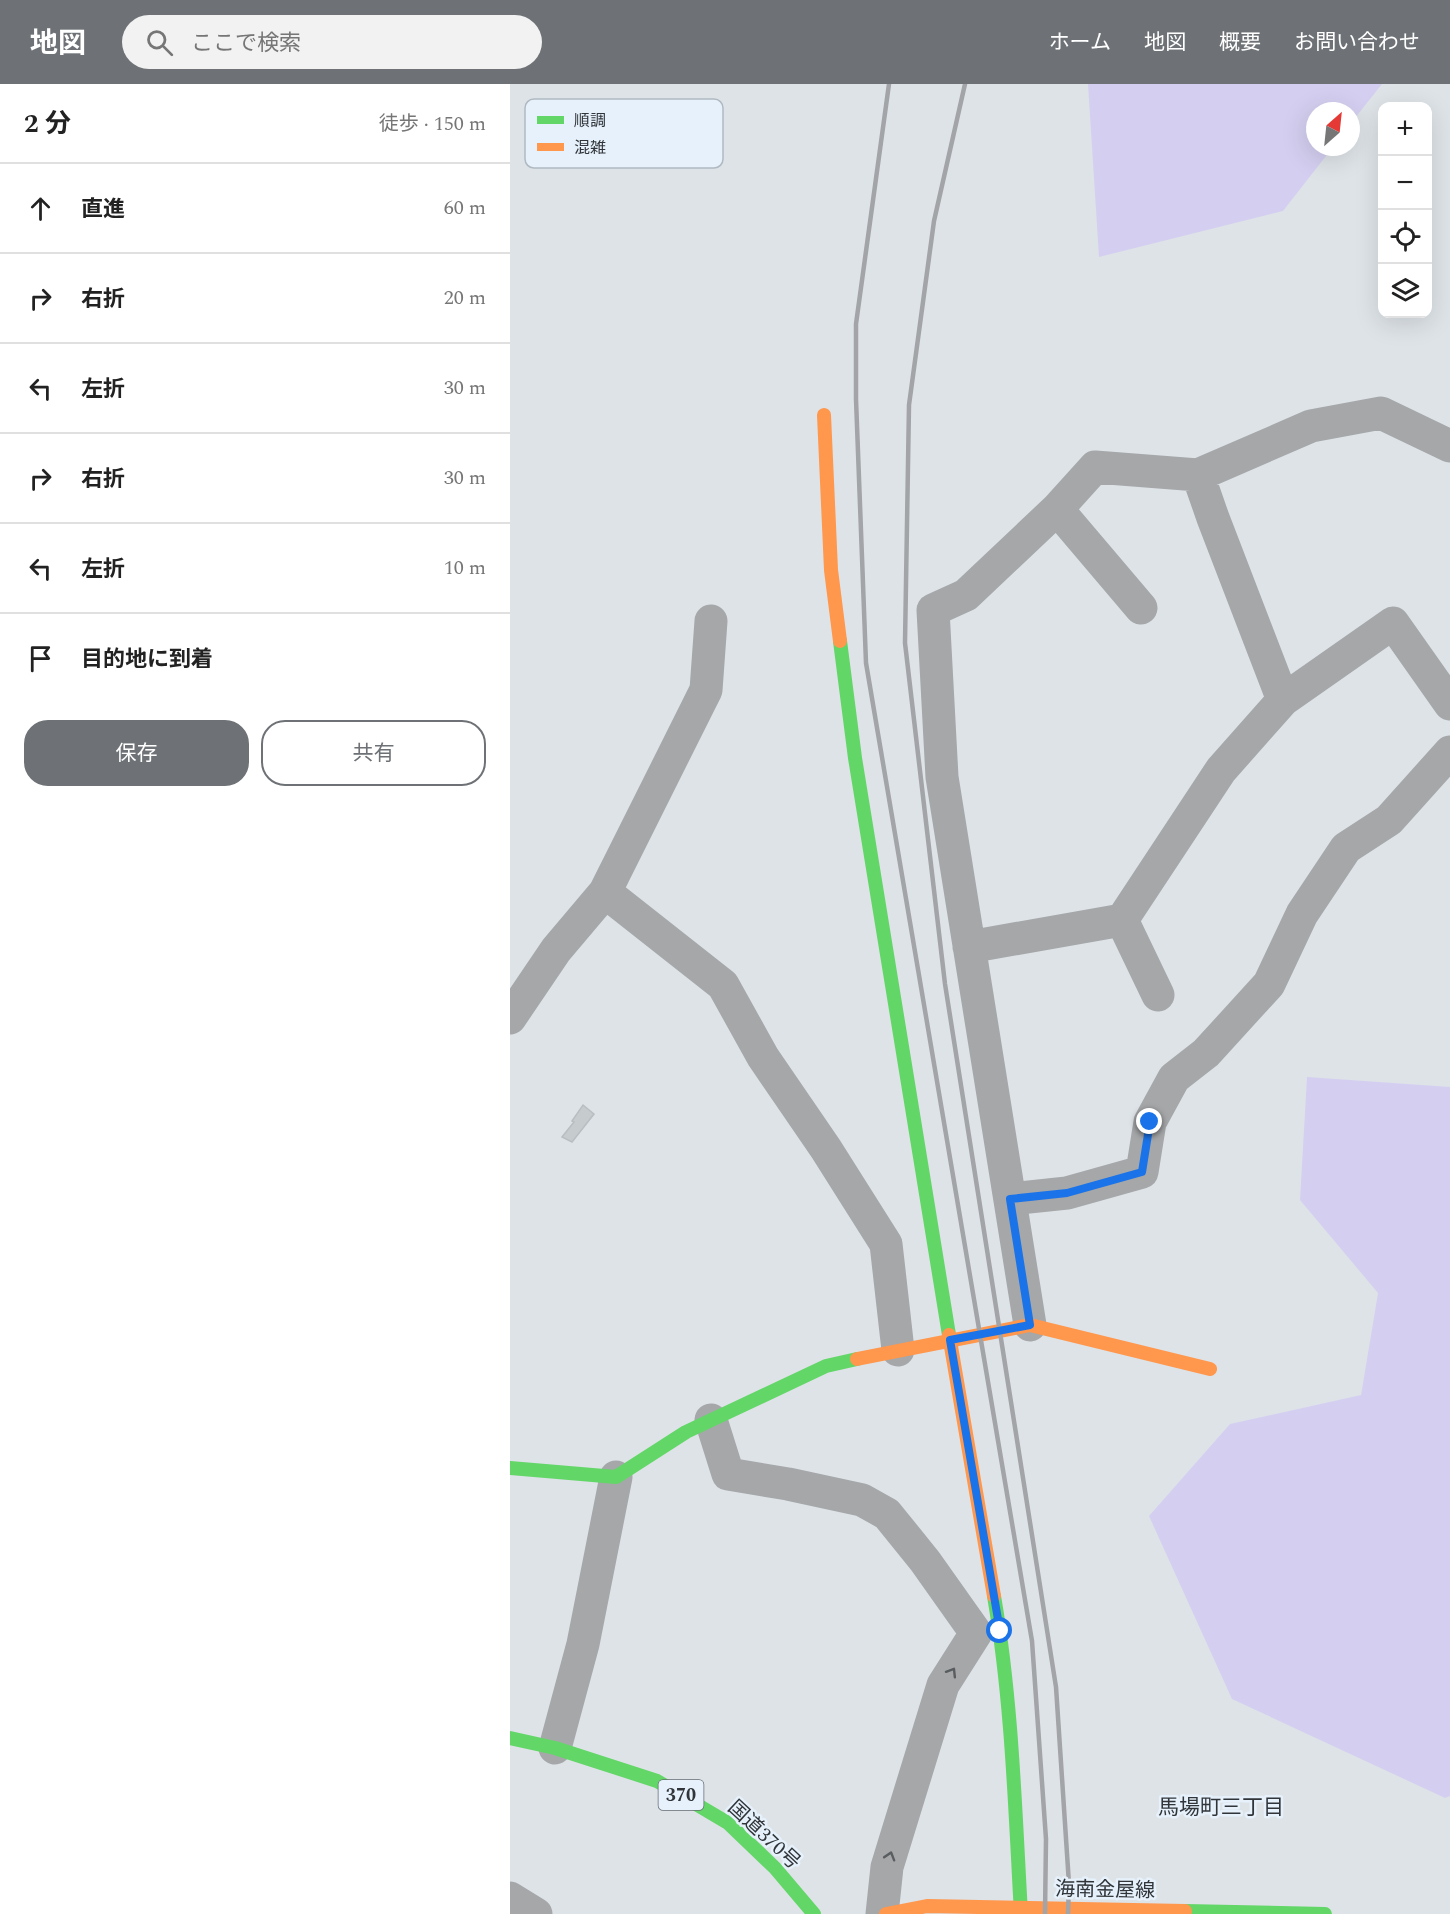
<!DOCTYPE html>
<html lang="ja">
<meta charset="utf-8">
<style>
:root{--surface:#fff;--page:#f2f2f2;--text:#222;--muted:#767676;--line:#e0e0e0;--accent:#6e7276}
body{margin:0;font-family:Spectral,"Noto Sans JP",serif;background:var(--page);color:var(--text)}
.controls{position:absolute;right:18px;top:18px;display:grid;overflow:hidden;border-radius:12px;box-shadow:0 6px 24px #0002}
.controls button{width:54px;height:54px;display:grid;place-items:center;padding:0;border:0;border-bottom:2px solid var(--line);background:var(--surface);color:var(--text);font:30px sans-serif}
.compass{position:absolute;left:796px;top:18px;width:54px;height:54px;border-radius:50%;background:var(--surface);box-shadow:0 6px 24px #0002;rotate:27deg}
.stop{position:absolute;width:18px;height:18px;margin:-14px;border:4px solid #1a73e8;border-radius:50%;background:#fff}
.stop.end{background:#1a73e8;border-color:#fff;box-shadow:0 2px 6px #0008}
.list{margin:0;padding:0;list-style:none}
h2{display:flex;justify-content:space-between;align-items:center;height:78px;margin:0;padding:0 24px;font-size:26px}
h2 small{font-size:20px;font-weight:400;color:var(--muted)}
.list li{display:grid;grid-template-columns:39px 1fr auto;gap:18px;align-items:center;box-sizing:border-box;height:90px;padding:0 24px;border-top:2px solid var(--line)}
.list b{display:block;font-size:22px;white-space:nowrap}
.list em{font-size:20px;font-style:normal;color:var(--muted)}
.actions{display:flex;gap:12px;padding:18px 24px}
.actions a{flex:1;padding:14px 0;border:2px solid var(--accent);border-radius:24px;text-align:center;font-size:21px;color:var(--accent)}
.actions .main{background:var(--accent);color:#fff}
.icon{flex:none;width:33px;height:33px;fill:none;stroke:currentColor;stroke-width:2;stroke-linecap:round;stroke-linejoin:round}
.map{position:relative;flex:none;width:940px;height:1830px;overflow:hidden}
header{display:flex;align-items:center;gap:36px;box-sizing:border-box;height:84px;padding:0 30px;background:var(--accent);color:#fff}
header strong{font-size:28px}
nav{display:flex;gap:33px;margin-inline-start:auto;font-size:21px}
.search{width:420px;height:54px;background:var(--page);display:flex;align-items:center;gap:15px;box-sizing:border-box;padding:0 21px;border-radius:33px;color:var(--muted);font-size:22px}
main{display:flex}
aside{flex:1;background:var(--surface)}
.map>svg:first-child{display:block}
.green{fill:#d4cff0}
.building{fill:#c6cbce;stroke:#b9bec2;stroke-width:1.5}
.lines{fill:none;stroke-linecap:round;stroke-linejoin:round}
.street{stroke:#a5a7a9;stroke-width:33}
.fast{stroke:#63d668;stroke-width:14}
.slow{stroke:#ff974d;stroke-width:14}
.rail{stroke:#a2a4a7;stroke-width:4.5}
.oneway{stroke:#5a5d60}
.route{stroke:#1a73e8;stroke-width:8}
.labels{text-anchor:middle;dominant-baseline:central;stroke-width:5;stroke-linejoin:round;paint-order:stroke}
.shield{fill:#e6f1fb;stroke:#676d73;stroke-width:1.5}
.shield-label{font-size:18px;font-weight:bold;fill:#313539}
.street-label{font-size:20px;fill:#313539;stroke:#e6f1fb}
.neighbourhood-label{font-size:21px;fill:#313539;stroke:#e6f1fb}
.key{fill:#e6f1fb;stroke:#b0b9c1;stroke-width:1.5}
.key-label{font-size:16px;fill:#313539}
</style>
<header>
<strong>地図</strong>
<div class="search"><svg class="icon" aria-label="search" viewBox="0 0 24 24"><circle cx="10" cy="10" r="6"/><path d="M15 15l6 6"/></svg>ここで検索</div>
<nav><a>ホーム</a><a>地図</a><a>概要</a><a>お問い合わせ</a></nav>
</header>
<main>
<aside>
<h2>2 分<small>徒歩 · 150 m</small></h2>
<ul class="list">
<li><svg class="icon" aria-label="ahead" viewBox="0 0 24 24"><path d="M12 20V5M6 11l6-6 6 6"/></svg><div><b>直進</b></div><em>60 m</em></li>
<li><svg class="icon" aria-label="right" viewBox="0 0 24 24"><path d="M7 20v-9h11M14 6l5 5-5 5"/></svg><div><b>右折</b></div><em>20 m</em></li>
<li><svg class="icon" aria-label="left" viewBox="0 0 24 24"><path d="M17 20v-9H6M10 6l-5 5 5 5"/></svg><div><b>左折</b></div><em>30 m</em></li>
<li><svg class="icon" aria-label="right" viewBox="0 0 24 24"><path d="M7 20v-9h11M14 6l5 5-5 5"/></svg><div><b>右折</b></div><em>30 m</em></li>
<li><svg class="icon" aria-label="left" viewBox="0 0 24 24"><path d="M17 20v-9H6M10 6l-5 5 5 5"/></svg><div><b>左折</b></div><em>10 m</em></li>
<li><svg class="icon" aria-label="arrive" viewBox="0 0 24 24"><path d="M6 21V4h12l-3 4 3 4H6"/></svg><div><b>目的地に到着</b></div></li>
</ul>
<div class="actions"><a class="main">保存</a><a>共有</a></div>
</aside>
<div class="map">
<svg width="940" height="1830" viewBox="0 0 940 1830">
<rect width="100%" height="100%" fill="#dee3e8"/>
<path class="green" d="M578,0H872L841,39V27H805V63H823L773,127L589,173Z
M797,993L940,1003V1712L935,1714L722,1615L639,1432L720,1340L851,1311L868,1209L790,1116Z"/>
<path class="building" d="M73,1021L84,1030L62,1058L52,1053L64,1038L62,1037Z"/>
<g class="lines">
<path class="street" d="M631,524L547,425L585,383L688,391L801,342L871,329L940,362
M773,616L883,539L940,620
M95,808L213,901L253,973L316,1065L376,1160L388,1266
M612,836L648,911
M459,863L612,836L711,686L773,616L703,434L688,391
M0,934L46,866L95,808L196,606L201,537
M500,1115L557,1109L632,1088L640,1038L664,994L696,969L759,900L792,830L836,764L879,736L940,668
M520,1241L432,693L423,526L456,511L547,425
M201,1336L218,1390L278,1400L352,1416L377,1430L415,1477L466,1549
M45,1664L73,1560L106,1393
M0,1814L26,1830
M372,1830L377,1783L433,1601L466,1549"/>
<path class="fast" d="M330,557L345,674L439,1251
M0,1384L106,1393L176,1348L316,1282L347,1275
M484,1512C502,1617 505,1724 511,1830
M0,1654L45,1664L147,1697L218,1739L265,1784L304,1830
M675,1827L815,1830"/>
<path class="slow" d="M314,331L321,486L330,557
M439,1251L484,1512
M347,1275L520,1241L700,1285
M376,1830L417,1822L675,1827"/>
<path class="rail" d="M379,0L346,240V315L356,579L522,1557L536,1755L535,1830
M455,0L424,137L399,321L395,559L435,900L546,1603L559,1800L558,1830"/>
</g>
<defs><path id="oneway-chevron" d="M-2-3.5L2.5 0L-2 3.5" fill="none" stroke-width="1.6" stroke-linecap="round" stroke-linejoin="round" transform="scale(1.5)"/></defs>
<g class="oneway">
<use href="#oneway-chevron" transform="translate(442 1588) rotate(-58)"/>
<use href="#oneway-chevron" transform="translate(380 1772) rotate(-73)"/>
</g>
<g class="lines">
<path class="route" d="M490,1547L440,1256L520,1241L500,1115L557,1109L632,1088L640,1038"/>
</g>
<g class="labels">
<rect class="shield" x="148.5" y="1696" width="45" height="30" rx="4.5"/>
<g class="shield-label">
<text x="171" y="1711">370</text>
</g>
<g class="street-label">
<text transform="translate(254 1751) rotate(43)">国道370号</text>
<text transform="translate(595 1806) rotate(1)">海南金屋線</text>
</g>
<g class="neighbourhood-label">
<text x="711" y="1724">馬場町三丁目</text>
</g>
</g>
<rect x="15" y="15" width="198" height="69" rx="9" class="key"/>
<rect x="27" y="32" width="27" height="8" fill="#63d668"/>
<rect x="27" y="59" width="27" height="8" fill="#ff974d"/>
<g class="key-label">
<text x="64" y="42">順調</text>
<text x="64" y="69">混雑</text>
</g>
</svg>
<div class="controls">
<button>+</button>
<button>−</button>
<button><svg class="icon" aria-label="locate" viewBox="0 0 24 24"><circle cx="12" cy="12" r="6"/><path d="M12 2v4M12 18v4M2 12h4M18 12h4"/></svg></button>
<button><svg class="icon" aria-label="layers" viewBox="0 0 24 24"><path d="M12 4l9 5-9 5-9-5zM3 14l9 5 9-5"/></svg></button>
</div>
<svg class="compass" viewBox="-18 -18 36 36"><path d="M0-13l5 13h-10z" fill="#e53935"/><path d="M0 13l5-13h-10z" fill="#767676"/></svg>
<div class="stop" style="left:490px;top:1547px"></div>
<div class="stop end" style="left:640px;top:1038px"></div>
</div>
</main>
